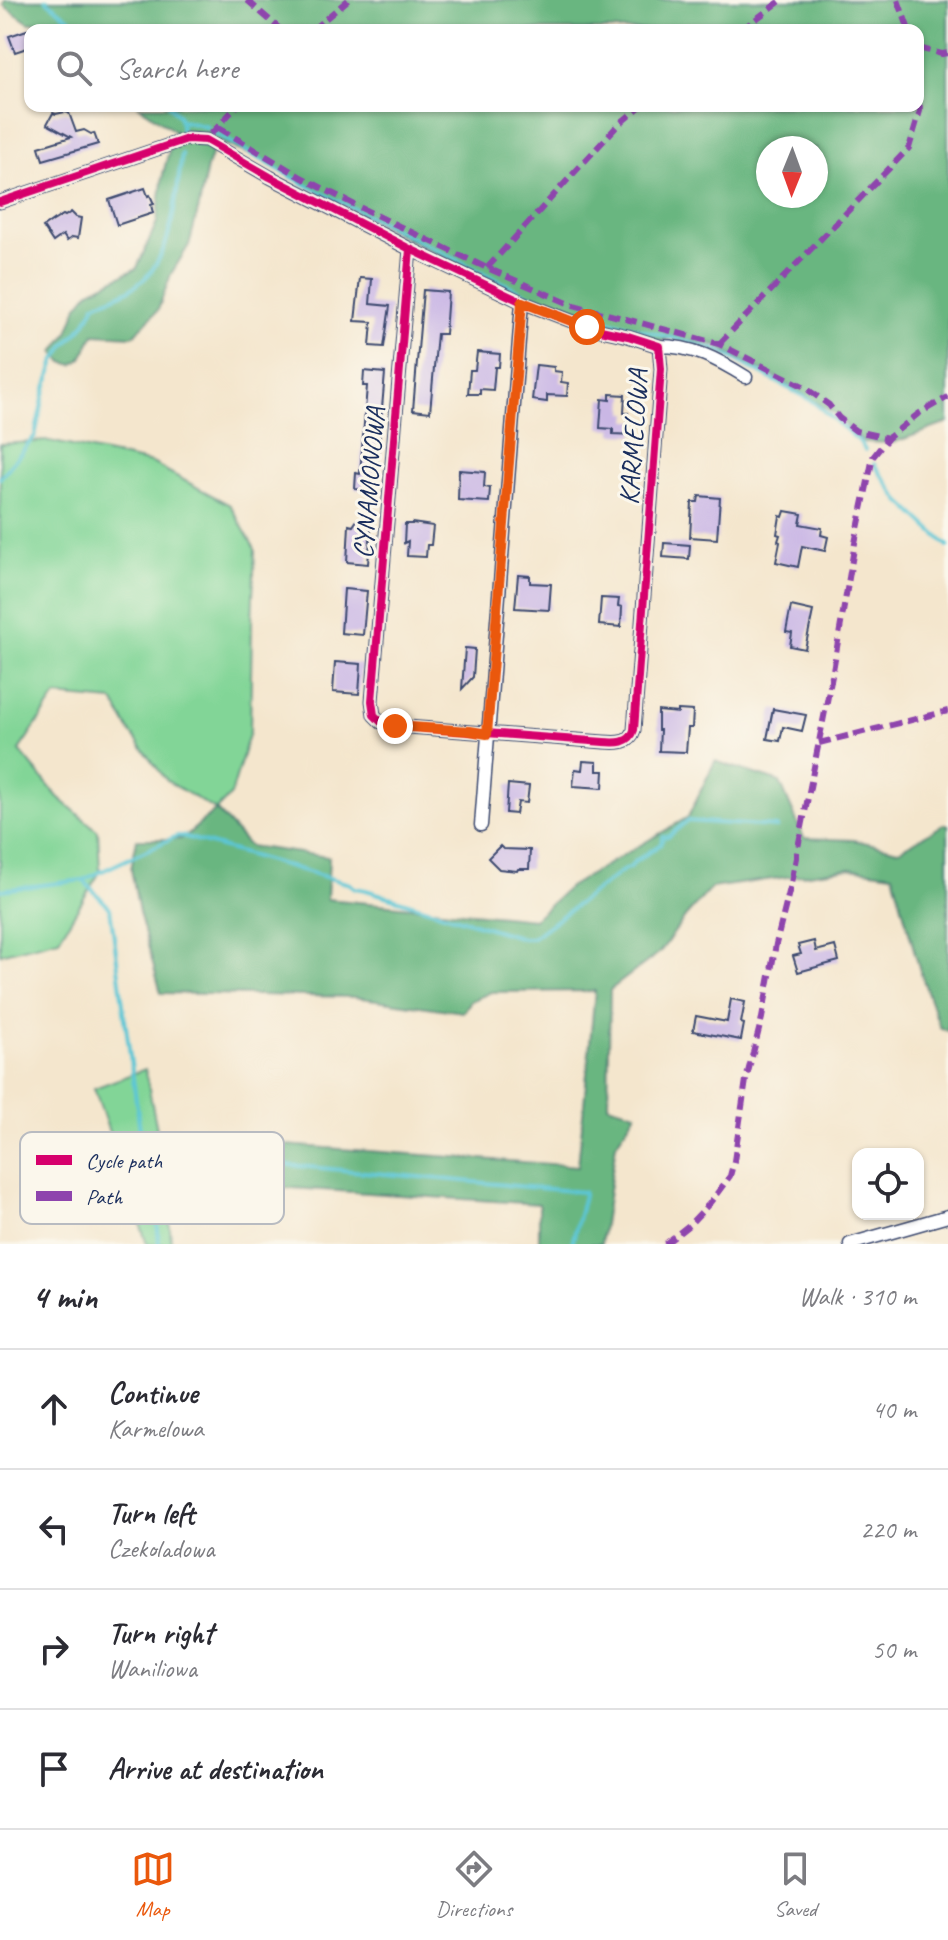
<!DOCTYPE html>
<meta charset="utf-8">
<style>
:root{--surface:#fff;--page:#f2f2f3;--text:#2b2b33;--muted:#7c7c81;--line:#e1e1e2;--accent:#ea580c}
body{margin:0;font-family:Caveat,sans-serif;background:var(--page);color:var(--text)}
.controls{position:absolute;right:24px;bottom:24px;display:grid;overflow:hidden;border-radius:16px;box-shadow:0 2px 6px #0004}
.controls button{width:72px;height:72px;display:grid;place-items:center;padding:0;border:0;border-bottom:2px solid var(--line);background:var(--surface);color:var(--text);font:40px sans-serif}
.compass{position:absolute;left:756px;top:136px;width:72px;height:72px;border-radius:50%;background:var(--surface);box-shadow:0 2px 6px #0004;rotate:181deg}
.stop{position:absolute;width:24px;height:24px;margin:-18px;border:6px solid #ea580c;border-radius:50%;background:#fff}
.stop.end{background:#ea580c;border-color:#fff;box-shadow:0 2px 8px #0008}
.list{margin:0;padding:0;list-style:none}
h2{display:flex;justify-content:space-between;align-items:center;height:104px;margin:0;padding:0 32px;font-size:34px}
h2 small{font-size:26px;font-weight:400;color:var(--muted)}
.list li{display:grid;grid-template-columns:52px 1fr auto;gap:24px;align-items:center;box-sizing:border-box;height:120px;padding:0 32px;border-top:2px solid var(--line)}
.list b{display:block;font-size:30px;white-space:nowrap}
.list p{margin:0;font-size:26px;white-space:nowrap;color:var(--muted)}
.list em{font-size:26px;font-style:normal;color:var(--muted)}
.icon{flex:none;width:44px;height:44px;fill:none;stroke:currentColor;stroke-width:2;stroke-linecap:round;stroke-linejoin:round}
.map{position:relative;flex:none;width:948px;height:1244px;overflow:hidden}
.search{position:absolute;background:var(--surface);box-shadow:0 2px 6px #0004;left:24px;right:24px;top:24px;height:88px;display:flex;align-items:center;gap:20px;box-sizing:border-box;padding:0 28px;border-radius:16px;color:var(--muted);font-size:30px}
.sheet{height:584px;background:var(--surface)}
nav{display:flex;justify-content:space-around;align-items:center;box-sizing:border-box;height:112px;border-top:2px solid var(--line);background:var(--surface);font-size:22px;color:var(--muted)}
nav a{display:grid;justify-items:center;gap:4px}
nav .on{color:var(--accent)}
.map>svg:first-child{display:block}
.green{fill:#82d597;stroke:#4e827a;stroke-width:2}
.forest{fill:#69b680;stroke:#42726f;stroke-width:2;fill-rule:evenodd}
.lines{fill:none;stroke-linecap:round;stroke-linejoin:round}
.stream{stroke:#5bc6d5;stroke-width:4}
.building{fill:#cab7e5}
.minor-casing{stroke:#3c4a6f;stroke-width:15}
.minor{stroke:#fff;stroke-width:12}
.quiet{stroke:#8e44ad;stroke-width:6;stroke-dasharray:12 6;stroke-linecap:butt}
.cycleway-casing{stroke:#fbf7ec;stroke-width:13}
.cycleway{stroke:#d6006c;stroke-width:8}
.route{stroke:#ea580c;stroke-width:10}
.labels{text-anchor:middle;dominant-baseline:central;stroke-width:6;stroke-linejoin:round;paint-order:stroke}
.street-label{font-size:28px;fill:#1b2f5e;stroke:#fbf7ec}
.key{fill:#fbf7ec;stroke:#b8bbc1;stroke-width:2}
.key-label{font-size:22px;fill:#1b2f5e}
</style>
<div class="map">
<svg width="948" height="1244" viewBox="0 0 948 1244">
<rect width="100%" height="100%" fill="#fbf7ec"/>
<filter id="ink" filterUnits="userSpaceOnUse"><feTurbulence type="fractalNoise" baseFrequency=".0125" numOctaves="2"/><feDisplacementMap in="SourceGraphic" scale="16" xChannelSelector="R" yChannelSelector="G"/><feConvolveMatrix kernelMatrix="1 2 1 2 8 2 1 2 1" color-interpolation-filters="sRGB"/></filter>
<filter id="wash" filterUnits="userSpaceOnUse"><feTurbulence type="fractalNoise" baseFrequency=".006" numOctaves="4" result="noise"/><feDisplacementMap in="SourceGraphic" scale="32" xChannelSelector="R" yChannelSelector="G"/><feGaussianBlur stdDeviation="1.8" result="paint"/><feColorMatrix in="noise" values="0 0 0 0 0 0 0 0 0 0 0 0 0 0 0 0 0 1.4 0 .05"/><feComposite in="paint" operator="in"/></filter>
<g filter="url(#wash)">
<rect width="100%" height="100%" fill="#f4e6cd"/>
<path class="green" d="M49,441L152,463L230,505L255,549L252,622L250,731L231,795L216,810L167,781L131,733L113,701L56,696L19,750L58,797L98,831L100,872L59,939L0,954V444Z
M145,1069L167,1180L171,1244H147L94,1088Z"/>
<path class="forest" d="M5,0H948V423L893,443L864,442L849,429L839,416L773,376L730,354L718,345L673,338L660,341L646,339L595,319L560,310L451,262L322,194L264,160L216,141L207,167L199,207L189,245L171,274L158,310L133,336L94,334L82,358L73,365L63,362L54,352L68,332L78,306L90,291L137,268L157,222L163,174L174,131L139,106H918V30H59L48,21L29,23L3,5ZM768,148H816V196H768Z
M715,761L780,782L804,838L854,840L899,850L945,824L948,825V1031L940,1028L920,971L893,874L850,868L711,888L686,916L660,952L610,990L608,1105L636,1113L616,1144L601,1244H539V1204L167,1180L158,1136L578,1166L595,991L491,992L471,1001L463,1012L354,997L161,993L139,912L131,869L137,839H182L216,810L249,846L329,857L327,899L534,919L569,887L688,817Z"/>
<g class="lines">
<path class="stream" d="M46,0L84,30
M169,106C181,117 181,119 182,136
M182,121L207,127
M216,134L306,185L524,293L564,309L717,350L812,401L859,441L865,450
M874,464L900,501L948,546
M0,478L35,436L44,394L55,361L65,345L85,324L95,304C111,298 133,291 145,278C174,250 176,193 182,154
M83,880L177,836H182L350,884L355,888L366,890L522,938H532L625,869L630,868L634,862L661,844L663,837L669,836L687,821L777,827
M0,889L1,890L83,880L110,908L143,1152L583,1192L584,1195L572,1244
M152,1153L159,1244"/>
</g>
<g id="blocks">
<path class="building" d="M30,29V47L15,52L9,36Z
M65,112L69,113L76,132L84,130L91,134L94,133L98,144L43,160L39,147L71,137L47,124L53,113L56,114Z
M145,188L148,196L150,195L154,204L151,205L153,213L117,225L109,200Z
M71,212L76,217L81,218L78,238L72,237L67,241L63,235L53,242L43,227L53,220V221L63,215L65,216Z
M360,278L372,279L370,304L390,306L384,347L370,346L372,322L355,321Z
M423,290L448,292L445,334H437L430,412L413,410Z
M477,352L500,354L499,367H495L493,390L480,389V394H468L470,370H475Z
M536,365L554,367V371L562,372L561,382L568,383L567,396L547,395V402L532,400Z
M364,371L385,373L375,490L355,489L356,473L360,474L363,436L367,386H363Z
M610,394L625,395L624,413H628L627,421H635L634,435L613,434V429L600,428L602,399L610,400Z
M459,470L485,472L484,487L490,488L489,502L458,500Z
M699,496L720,498L717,539L690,537L692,502H698Z
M785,511L802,514L800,524L822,528L821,535L828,537L825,551L802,546L798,567L776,562L780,542L778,541L780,535L777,534L780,516L783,517Z
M357,520L364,521L366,526L371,527L368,564L347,562L349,525L353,526Z
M412,523L433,526L431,545H427L426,557L407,556L408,541L404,543L405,524H412Z
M664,543L690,545L689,559L663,557Z
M518,575L530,576V583L551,584L549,610L515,608Z
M344,589L367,591L363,635L341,633Z
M601,598L619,599L618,606L622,607L621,627L599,625Z
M791,606L813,611L805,649L790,646L792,633L786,632Z
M465,648L475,649L473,677L462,689Z
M335,662L361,664L359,694L333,692Z
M773,709L806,715L802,731L783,727L780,741L767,739Z
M678,710L693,711L692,728H688L686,752L659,751L660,730H658V711L678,713Z
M583,761L597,762V771H604L603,788L573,786L575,769L582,770Z
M508,784L529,786L527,803L518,802L516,814L506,813Z
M500,846L503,849L530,850L529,869H518L517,871L499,869L488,858Z
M814,941L816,951L835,946L839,961L798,972L793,956L801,954L798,945Z
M731,999L745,1002L741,1023L744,1024L741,1040L693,1031L696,1016L727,1022Z"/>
</g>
</g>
<g filter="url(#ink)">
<use href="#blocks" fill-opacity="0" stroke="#3c4a6f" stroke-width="2"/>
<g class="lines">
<defs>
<path id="minor" d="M0,202L187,139L206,140L270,177L410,249L522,302L587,327L628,336L659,346L661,369L634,730C630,744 616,743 604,742L395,726L381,722L374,715L372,701L410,249
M659,346C693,346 717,359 746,377
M481,825L522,302
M850,1244L948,1216"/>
</defs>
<use href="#minor" class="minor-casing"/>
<use href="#minor" class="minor"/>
<path class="quiet" d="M247,0L281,30
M898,0L909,30
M312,30L348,0
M741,30L782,0
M918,48L942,54L948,53
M219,128L301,177L357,206L487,268L570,304L719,344L803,386L829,405L839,418L856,431L888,438
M211,134L237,106
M487,268L618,125L641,106
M719,344L909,148L920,111L918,74
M819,743L948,711
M665,1244L689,1225L709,1204L730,1176L734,1161L746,1080L762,1018L776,944L790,888L832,676L855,543L873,457L888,438L918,414L948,397"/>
<defs>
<path id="cycleway" d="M0,202L187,139L206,140L270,177L410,249L522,302L587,327L628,336L659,346L661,369L634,730C630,744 616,743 604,742L395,726L381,722L374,715L372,701L410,249"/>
</defs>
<use href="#cycleway" class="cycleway-casing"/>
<use href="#cycleway" class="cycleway"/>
</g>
</g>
<g class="lines" filter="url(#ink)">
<path class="route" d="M395,726L470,731L487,734L522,302L587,327"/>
</g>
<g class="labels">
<g class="street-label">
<text transform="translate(633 437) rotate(-86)">KARMELOWA</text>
<text transform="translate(369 483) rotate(-85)">CYNAMONOWA</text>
</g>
</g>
<rect x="20" y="1132" width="264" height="92" rx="12" class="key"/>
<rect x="36" y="1155" width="36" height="10" fill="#d6006c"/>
<rect x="36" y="1191" width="36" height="10" fill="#8e44ad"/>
<g class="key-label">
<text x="86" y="1168">Cycle path</text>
<text x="86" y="1204">Path</text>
</g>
</svg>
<div class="controls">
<button><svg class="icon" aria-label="locate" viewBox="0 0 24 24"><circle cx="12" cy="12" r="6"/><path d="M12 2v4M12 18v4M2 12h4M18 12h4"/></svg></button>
</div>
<svg class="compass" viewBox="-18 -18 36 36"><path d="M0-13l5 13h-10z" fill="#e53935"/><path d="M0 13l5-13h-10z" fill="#7c7c81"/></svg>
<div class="stop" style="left:587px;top:327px"></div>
<div class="stop end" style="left:395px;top:726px"></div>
<div class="search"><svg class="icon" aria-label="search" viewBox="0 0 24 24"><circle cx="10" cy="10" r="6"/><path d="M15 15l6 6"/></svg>Search here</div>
</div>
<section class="sheet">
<h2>4 min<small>Walk · 310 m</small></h2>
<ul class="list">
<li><svg class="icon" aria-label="ahead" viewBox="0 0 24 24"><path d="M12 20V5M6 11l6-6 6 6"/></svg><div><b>Continue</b><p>Karmelowa</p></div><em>40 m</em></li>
<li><svg class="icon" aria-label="left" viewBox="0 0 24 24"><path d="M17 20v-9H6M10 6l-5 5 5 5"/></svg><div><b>Turn left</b><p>Czekoladowa</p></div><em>220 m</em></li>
<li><svg class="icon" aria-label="right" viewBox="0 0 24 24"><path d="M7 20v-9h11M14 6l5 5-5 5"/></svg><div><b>Turn right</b><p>Waniliowa</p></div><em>50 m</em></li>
<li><svg class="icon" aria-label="arrive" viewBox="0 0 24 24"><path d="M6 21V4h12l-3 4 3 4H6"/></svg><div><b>Arrive at destination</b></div></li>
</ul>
</section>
<nav>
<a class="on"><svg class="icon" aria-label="map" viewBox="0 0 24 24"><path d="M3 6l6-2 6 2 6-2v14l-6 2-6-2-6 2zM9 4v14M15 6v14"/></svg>Map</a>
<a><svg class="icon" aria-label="directions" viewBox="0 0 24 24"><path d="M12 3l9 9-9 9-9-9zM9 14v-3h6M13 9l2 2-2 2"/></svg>Directions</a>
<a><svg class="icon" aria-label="saved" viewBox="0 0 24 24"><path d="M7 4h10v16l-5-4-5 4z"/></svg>Saved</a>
</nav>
